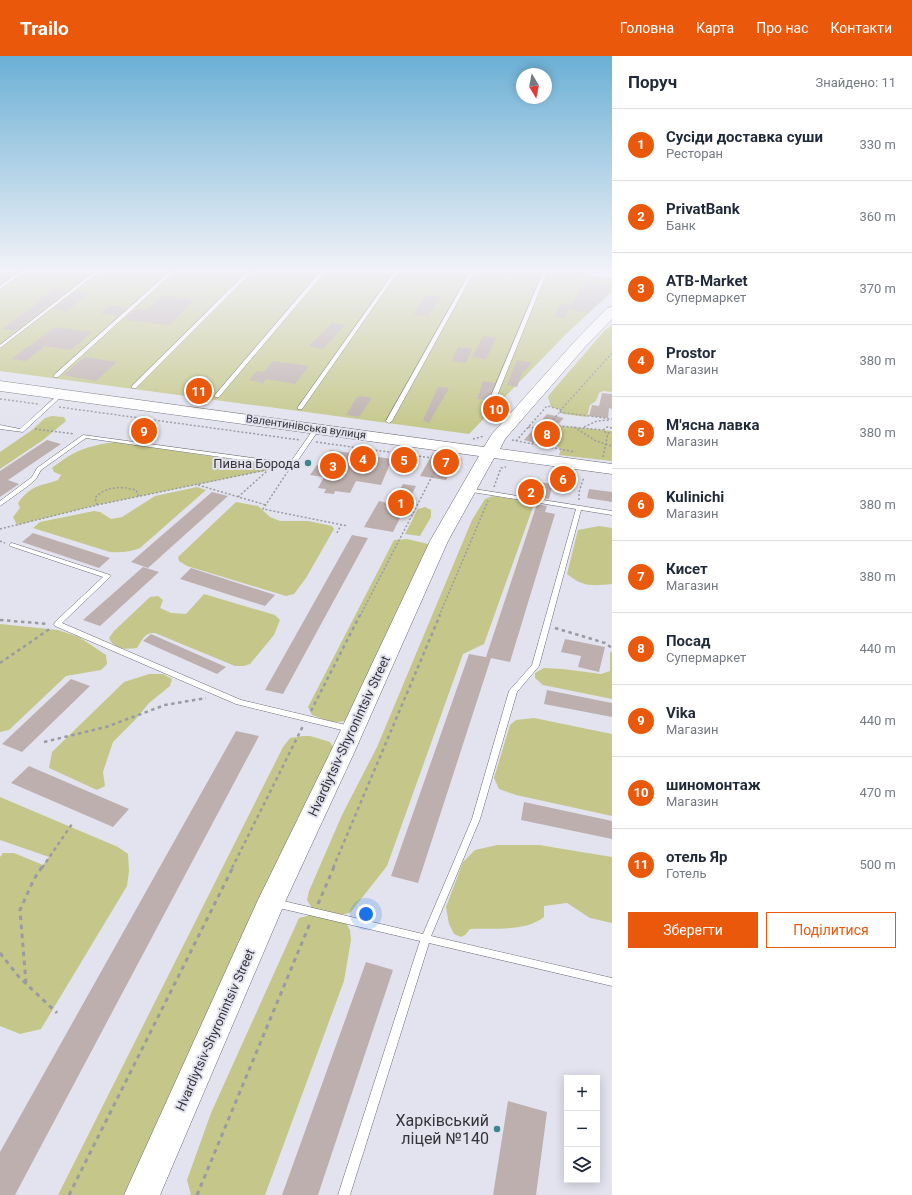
<!DOCTYPE html>
<html lang="uk">
<meta charset="utf-8">
<style>
:root{--surface:#fff;--page:#f2f2f3;--text:#1f2937;--muted:#747a83;--line:#e0e1e3;--accent:#ea580c}
body{margin:0;font-family:Roboto,sans-serif;background:var(--page);color:var(--text)}
.controls{position:absolute;right:12px;bottom:12px;display:grid;overflow:hidden;border-radius:0px;box-shadow:0 2px 10px #0003}
.controls button{width:36px;height:36px;display:grid;place-items:center;padding:0;border:0;border-bottom:1px solid var(--line);background:var(--surface);color:var(--text);font:20px sans-serif}
.compass{position:absolute;left:516px;top:12px;width:36px;height:36px;border-radius:50%;background:var(--surface);box-shadow:0 2px 10px #0003;rotate:170deg}
.you{position:absolute;left:366px;top:858px;width:14px;height:14px;margin:-10px;border:3px solid #fff;border-radius:50%;background:#1a73e8;box-shadow:0 0 0 6px #1a73e833}
.badge{display:grid;place-items:center;width:26px;height:26px;border-radius:50%;background:var(--accent);color:#fff;font-size:13px;font-weight:700}
.pin{position:absolute;translate:-50% -50%;border:2px solid #fff;box-shadow:0 1px 4px #0006}
.list{margin:0;padding:0;list-style:none}
h2{display:flex;justify-content:space-between;align-items:center;height:52px;margin:0;padding:0 16px;font-size:17px}
h2 small{font-size:13px;font-weight:400;color:var(--muted)}
.list li{display:grid;grid-template-columns:26px 1fr auto;gap:12px;align-items:center;box-sizing:border-box;height:72px;padding:0 16px;border-top:1px solid var(--line)}
.list b{display:block;font-size:15px;white-space:nowrap}
.list p{margin:0;font-size:13px;white-space:nowrap;color:var(--muted)}
.list em{font-size:13px;font-style:normal;color:var(--muted)}
.actions{display:flex;gap:8px;padding:12px 16px}
.actions a{flex:1;padding:9px 0;border:1px solid var(--accent);border-radius:0px;text-align:center;font-size:14px;color:var(--accent)}
.actions .main{background:var(--accent);color:#fff}
.icon{flex:none;width:22px;height:22px;fill:none;stroke:currentColor;stroke-width:2;stroke-linecap:round;stroke-linejoin:round}
.map{position:relative;flex:none;width:612px;height:1139px;overflow:hidden}
header{display:flex;align-items:center;gap:24px;box-sizing:border-box;height:56px;padding:0 20px;background:var(--accent);color:#fff}
header strong{font-size:19px}
nav{display:flex;gap:22px;margin-inline-start:auto;font-size:14px}
main{display:flex}
aside{flex:1;background:var(--surface)}
.map>svg:first-child{display:block}
.green{fill:#c4c789}
.building{fill:#bdafad}
.lines{fill:none;stroke-linecap:round;stroke-linejoin:round}
.lane-casing{stroke:#686872;stroke-width:1}
.street-casing{stroke:#686872;stroke-width:1}
.secondary-casing{stroke:#686872;stroke-width:1}
.path-far2{stroke:#9a9aa3;stroke-width:1.5;stroke-dasharray:2 2;stroke-linecap:butt}
.path-far1{stroke:#9a9aa3;stroke-width:2.5;stroke-dasharray:3.5 3.5;stroke-linecap:butt}
.path{stroke:#9a9aa3;stroke-width:3;stroke-dasharray:4.5 4.5;stroke-linecap:butt}
.lane{fill:#fff;fill-rule:evenodd}
.street{fill:#fff;fill-rule:evenodd}
.secondary{fill:#fff;fill-rule:evenodd}
.poi-dot{fill:#3e858d;stroke:#e3e3ef;stroke-width:1.5}
.labels{text-anchor:middle;dominant-baseline:central;stroke-width:4;stroke-linejoin:round;paint-order:stroke}
.far-street-label{font-size:11px;fill:#343439;stroke:#e3e3ef}
.poi-label{font-size:13px;fill:#343439;stroke:#e3e3ef;text-anchor:end}
.street-label{font-size:13px;fill:#343439;stroke:#e3e3ef}
.near-poi-label{font-size:16px;fill:#343439;stroke:#e3e3ef;text-anchor:end}
</style>
<header>
<strong>Trailo</strong>
<nav><a>Головна</a><a>Карта</a><a>Про нас</a><a>Контакти</a></nav>
</header>
<main>
<div class="map">
<svg width="612" height="1139" viewBox="0 0 612 1139">
<rect width="100%" height="100%" fill="#e3e3ef"/>
<path class="green" d="M0,216H612V236L567,277L469,378L0,315Z
M612,269V336L603,335L599,337L596,345L590,349L587,361L563,358L559,356L561,354L551,351L548,341L549,339L605,274Z
M52,360L64,361L66,365L43,384L0,413V396L32,374L45,362Z
M561,370L612,375V405L559,399L561,393L549,386Z
M115,386L283,411L97,449L17,469L13,461L20,452L18,447C32,428 39,431 58,424L61,419L54,416L52,412C75,394 87,390 115,386Z
M197,431L206,434L140,492C130,496 121,497 110,496L33,472L40,466L94,455L100,456L111,463L122,461L155,440Z
M493,440L529,446L533,448V451L484,588L463,598L387,810L350,857C337,860 326,857 313,854L307,844L309,835L342,759L377,691L472,464L485,443Z
M236,446L258,450L270,461L280,465H308L332,470L334,473L306,522L294,538L286,540L187,510L179,505L178,501Z
M425,451L431,454V461L420,480L405,478L418,453Z
M599,470L612,472V528C592,530 583,531 567,518L578,474Z
M407,483L428,488L432,493L351,662C338,670 326,664 312,659L308,651L394,484Z
M204,538L275,559L280,564L274,579L250,608L244,610H235L155,577C145,576 142,584 137,592C126,594 114,593 109,582L114,575L150,541L158,540L163,544L160,552L171,557L186,558Z
M0,568L58,574L79,581L106,599L107,608L101,614L66,620L9,674L0,676Z
M612,595V643L543,629L535,622V617L544,612L563,613L601,618L610,615V597Z
M149,618H163L172,623L170,630L149,647L135,664L113,686L103,716L105,730L97,734L49,712L52,696L124,626Z
M534,662L612,678V760L516,739L499,733L494,722L510,669L516,664Z
M303,680H310L330,686L333,691V702L137,1139H58L283,691L290,682Z
M0,741L118,791L128,798L129,815L127,830L41,973L20,978L0,970V801L3,797H14L43,809L49,801L0,784Z
M497,789H539L612,801V867L590,862L567,847L544,850V861C525,876 494,872 470,873L465,879L461,881L454,878L449,868L446,851L463,806L475,794Z
M311,859L346,867L350,874L351,884L344,925L265,1139H191L187,1124L211,1057L299,862Z"/>
<path class="building" d="M586,227L611,230L609,237L588,257L569,253L565,262L554,261L560,248L571,250L570,252L581,231L584,232Z
M55,233L68,234L15,275L2,273L43,243L40,242Z
M76,235L90,237L66,255L53,253Z
M426,239L442,241L428,261L413,259Z
M163,240L194,244L170,269L126,264L128,262H125L136,253L146,254Z
M110,249L127,251L117,260L99,257Z
M332,267L345,269L323,293L309,290Z
M55,271L92,276L71,294L45,290L26,305L11,303Z
M483,280L496,282L486,303L472,301Z
M458,291L472,293L466,307L452,305Z
M85,301L117,306L96,325L63,319Z
M517,304L532,307L522,317L517,331L507,329Z
M273,305L309,310L295,328L266,323L263,327L249,324L257,315L264,316Z
M483,325L495,327L490,339L491,344L477,343Z
M438,331L449,332L429,367L423,364Z
M602,337L612,338V353L609,352L608,362L589,360L592,349L599,350Z
M361,340L372,342L359,361L346,359L357,341Z
M547,358L564,362L551,375L542,389L524,384Z
M47,384L61,388L8,424L19,428L0,441V415Z
M330,394L392,403L381,429L356,425L350,437L335,435L334,438L324,437L326,433L318,432L324,421L310,419L317,409H322Z
M433,397L454,400L462,403L454,416H450L446,424L420,420Z
M532,425L553,428L549,443L527,440Z
M403,428L416,430L393,476L364,471L379,445L392,448Z
M589,433L612,436V446L587,442Z
M212,436L228,440L148,512L131,506Z
M537,448L547,450L545,456L555,458L510,606L486,601Z
M33,477L110,502L99,512L22,486Z
M352,479L368,482L283,638L265,634Z
M143,511L159,516L100,570L83,564Z
M191,512L275,539L265,550L180,523Z
M151,578L226,611L217,618L143,585Z
M565,583L605,591L599,616L578,611L581,600L561,596Z
M469,598L491,602L418,827L391,820Z
M71,623L90,630L22,696L2,688Z
M547,634L612,647V661L544,648Z
M236,675L259,680L15,1139H0V1096Z
M29,710L129,753L113,771L11,727Z
M524,746L612,765V783L521,764Z
M366,906L393,914L318,1139H282Z
M508,1045L547,1056L536,1139H493Z"/>
<g class="lines">
<defs>
<path id="lane" d="M19,216H24L0,233V230Z
M94,216H99L0,292V289Z
M169,216H174L58,321H54V319Z
M247,216H252L136,332H132V330Z
M320,216H325L219,341H215V339Z
M394,216H398L302,353H298V351Z
M470,216H474L392,365L389,367L387,366L386,365Z
M543,216H547L497,340L492,341L491,340Z
M61,336L63,337V339L23,376L0,373V369L20,373Z
M317,370L320,372L294,410L292,411L86,382L41,414L36,423L28,430L0,450V445L32,421L37,412L83,379L290,407L315,371Z
M468,432L612,455V459L581,454L539,610L517,636L480,763L431,880L612,922V930L429,887L350,1139H338L420,885L275,851L272,850L270,847L272,844L275,843L423,878L472,763L509,635L532,609L576,453L466,435L465,434Z
M12,487L110,519L111,520L62,567L241,644L350,670L353,671L354,673L353,675L350,676L236,648L55,570L54,568L55,566L103,521L10,490L9,489L10,488Z"/>
<path id="street" d="M581,216L612,217V223L585,219Z"/>
<path id="secondary" d="M612,251V263L585,291L505,383L500,393L612,408V418L494,402L448,485L354,697L285,846L160,1139H124L257,846L330,697L430,485L479,400L0,335V325L484,391L492,378L575,285L607,252Z"/>
</defs>
<use href="#lane" class="lane-casing"/>
<use href="#street" class="street-casing"/>
<use href="#secondary" class="secondary-casing"/>
<path class="path-far2" d="M612,297L559,356L612,363
M0,343L38,348
M189,346L192,341
M59,351L300,384
M551,367L561,370L603,374
M528,371L551,376
M574,371L596,385L612,390
M584,371L597,365L609,364
M612,372L607,371L603,374L606,377H612
M35,373L74,378
M473,383L484,380
M512,384L575,396
M516,385L547,350L562,354
M316,386L461,406
M532,388L559,357
M603,401L608,377
M288,415L263,453L348,470
M198,429L266,449
M494,431L501,412L506,411
M238,441L267,415
M579,444V436L584,421
M97,449L95,442C106,430 121,430 136,434L139,441
M0,473L97,449L266,414
M337,477L341,469
M0,485L5,487
M360,560L441,403
M439,560L488,445"/>
<path class="path-far1" d="M0,564L49,568
M555,572L605,587L612,592
M0,607L51,572
M311,655L360,559
M44,686L106,671L165,649L206,642
M42,812L72,768
M232,812L303,670
M333,812L440,559"/>
<path class="path" d="M318,848L334,811
M0,897L19,921L57,957
M26,927L20,854L34,823L42,811
M69,1139L233,811
M197,1139L311,865"/>
<use href="#lane" class="lane"/>
<use href="#street" class="street"/>
<use href="#secondary" class="secondary"/>
</g>
<linearGradient id="sky" x2="0" y2="1"><stop stop-color="#6bb0d5"/><stop offset="0.57" stop-color="#f2f2f8"/><stop offset="1" stop-color="#f2f2f8" stop-opacity="0"/></linearGradient>
<rect width="612" height="376" fill="url(#sky)"/>
<g class="poi-dot">
<circle cx="308" cy="407" r="4"/>
<circle cx="497" cy="1073" r="4"/>
</g>
<g class="labels">
<g class="far-street-label">
<text transform="translate(306 371) rotate(8)">Валентинівська вулиця</text>
</g>
<g class="poi-label">
<text x="300" y="407">Пивна Борода</text>
</g>
<g class="street-label">
<text transform="translate(349 680) rotate(-65)">Hvardiytsiv-Shyronintsiv Street</text>
<text transform="translate(215 974) rotate(-66)">Hvardiytsiv-Shyronintsiv Street</text>
</g>
<g class="near-poi-label">
<text x="489" y="1064">Харківський<tspan x="489" dy="18">ліцей №140</tspan></text>
</g>
</g>
</svg>
<div class="controls">
<button>+</button>
<button>−</button>
<button><svg class="icon" aria-label="layers" viewBox="0 0 24 24"><path d="M12 4l9 5-9 5-9-5zM3 14l9 5 9-5"/></svg></button>
</div>
<svg class="compass" viewBox="-18 -18 36 36"><path d="M0-13l5 13h-10z" fill="#e53935"/><path d="M0 13l5-13h-10z" fill="#747a83"/></svg>
<div class="you"></div>
<div class="pin badge" style="left:401px;top:447px">1</div>
<div class="pin badge" style="left:531px;top:436px">2</div>
<div class="pin badge" style="left:333px;top:410px">3</div>
<div class="pin badge" style="left:363px;top:403px">4</div>
<div class="pin badge" style="left:404px;top:404px">5</div>
<div class="pin badge" style="left:563px;top:423px">6</div>
<div class="pin badge" style="left:446px;top:406px">7</div>
<div class="pin badge" style="left:547px;top:378px">8</div>
<div class="pin badge" style="left:144px;top:375px">9</div>
<div class="pin badge" style="left:496px;top:353px">10</div>
<div class="pin badge" style="left:199px;top:335px">11</div>
</div>
<aside>
<h2>Поруч<small>Знайдено: 11</small></h2>
<ul class="list">
<li><span class="badge">1</span><div><b>Сусіди доставка суши</b><p>Ресторан</p></div><em>330 m</em></li>
<li><span class="badge">2</span><div><b>PrivatBank</b><p>Банк</p></div><em>360 m</em></li>
<li><span class="badge">3</span><div><b>ATB-Market</b><p>Супермаркет</p></div><em>370 m</em></li>
<li><span class="badge">4</span><div><b>Prostor</b><p>Магазин</p></div><em>380 m</em></li>
<li><span class="badge">5</span><div><b>М'ясна лавка</b><p>Магазин</p></div><em>380 m</em></li>
<li><span class="badge">6</span><div><b>Kulinichi</b><p>Магазин</p></div><em>380 m</em></li>
<li><span class="badge">7</span><div><b>Кисет</b><p>Магазин</p></div><em>380 m</em></li>
<li><span class="badge">8</span><div><b>Посад</b><p>Супермаркет</p></div><em>440 m</em></li>
<li><span class="badge">9</span><div><b>Vika</b><p>Магазин</p></div><em>440 m</em></li>
<li><span class="badge">10</span><div><b>шиномонтаж</b><p>Магазин</p></div><em>470 m</em></li>
<li><span class="badge">11</span><div><b>отель Яр</b><p>Готель</p></div><em>500 m</em></li>
</ul>
<div class="actions"><a class="main">Зберегти</a><a>Поділитися</a></div>
</aside>
</main>
